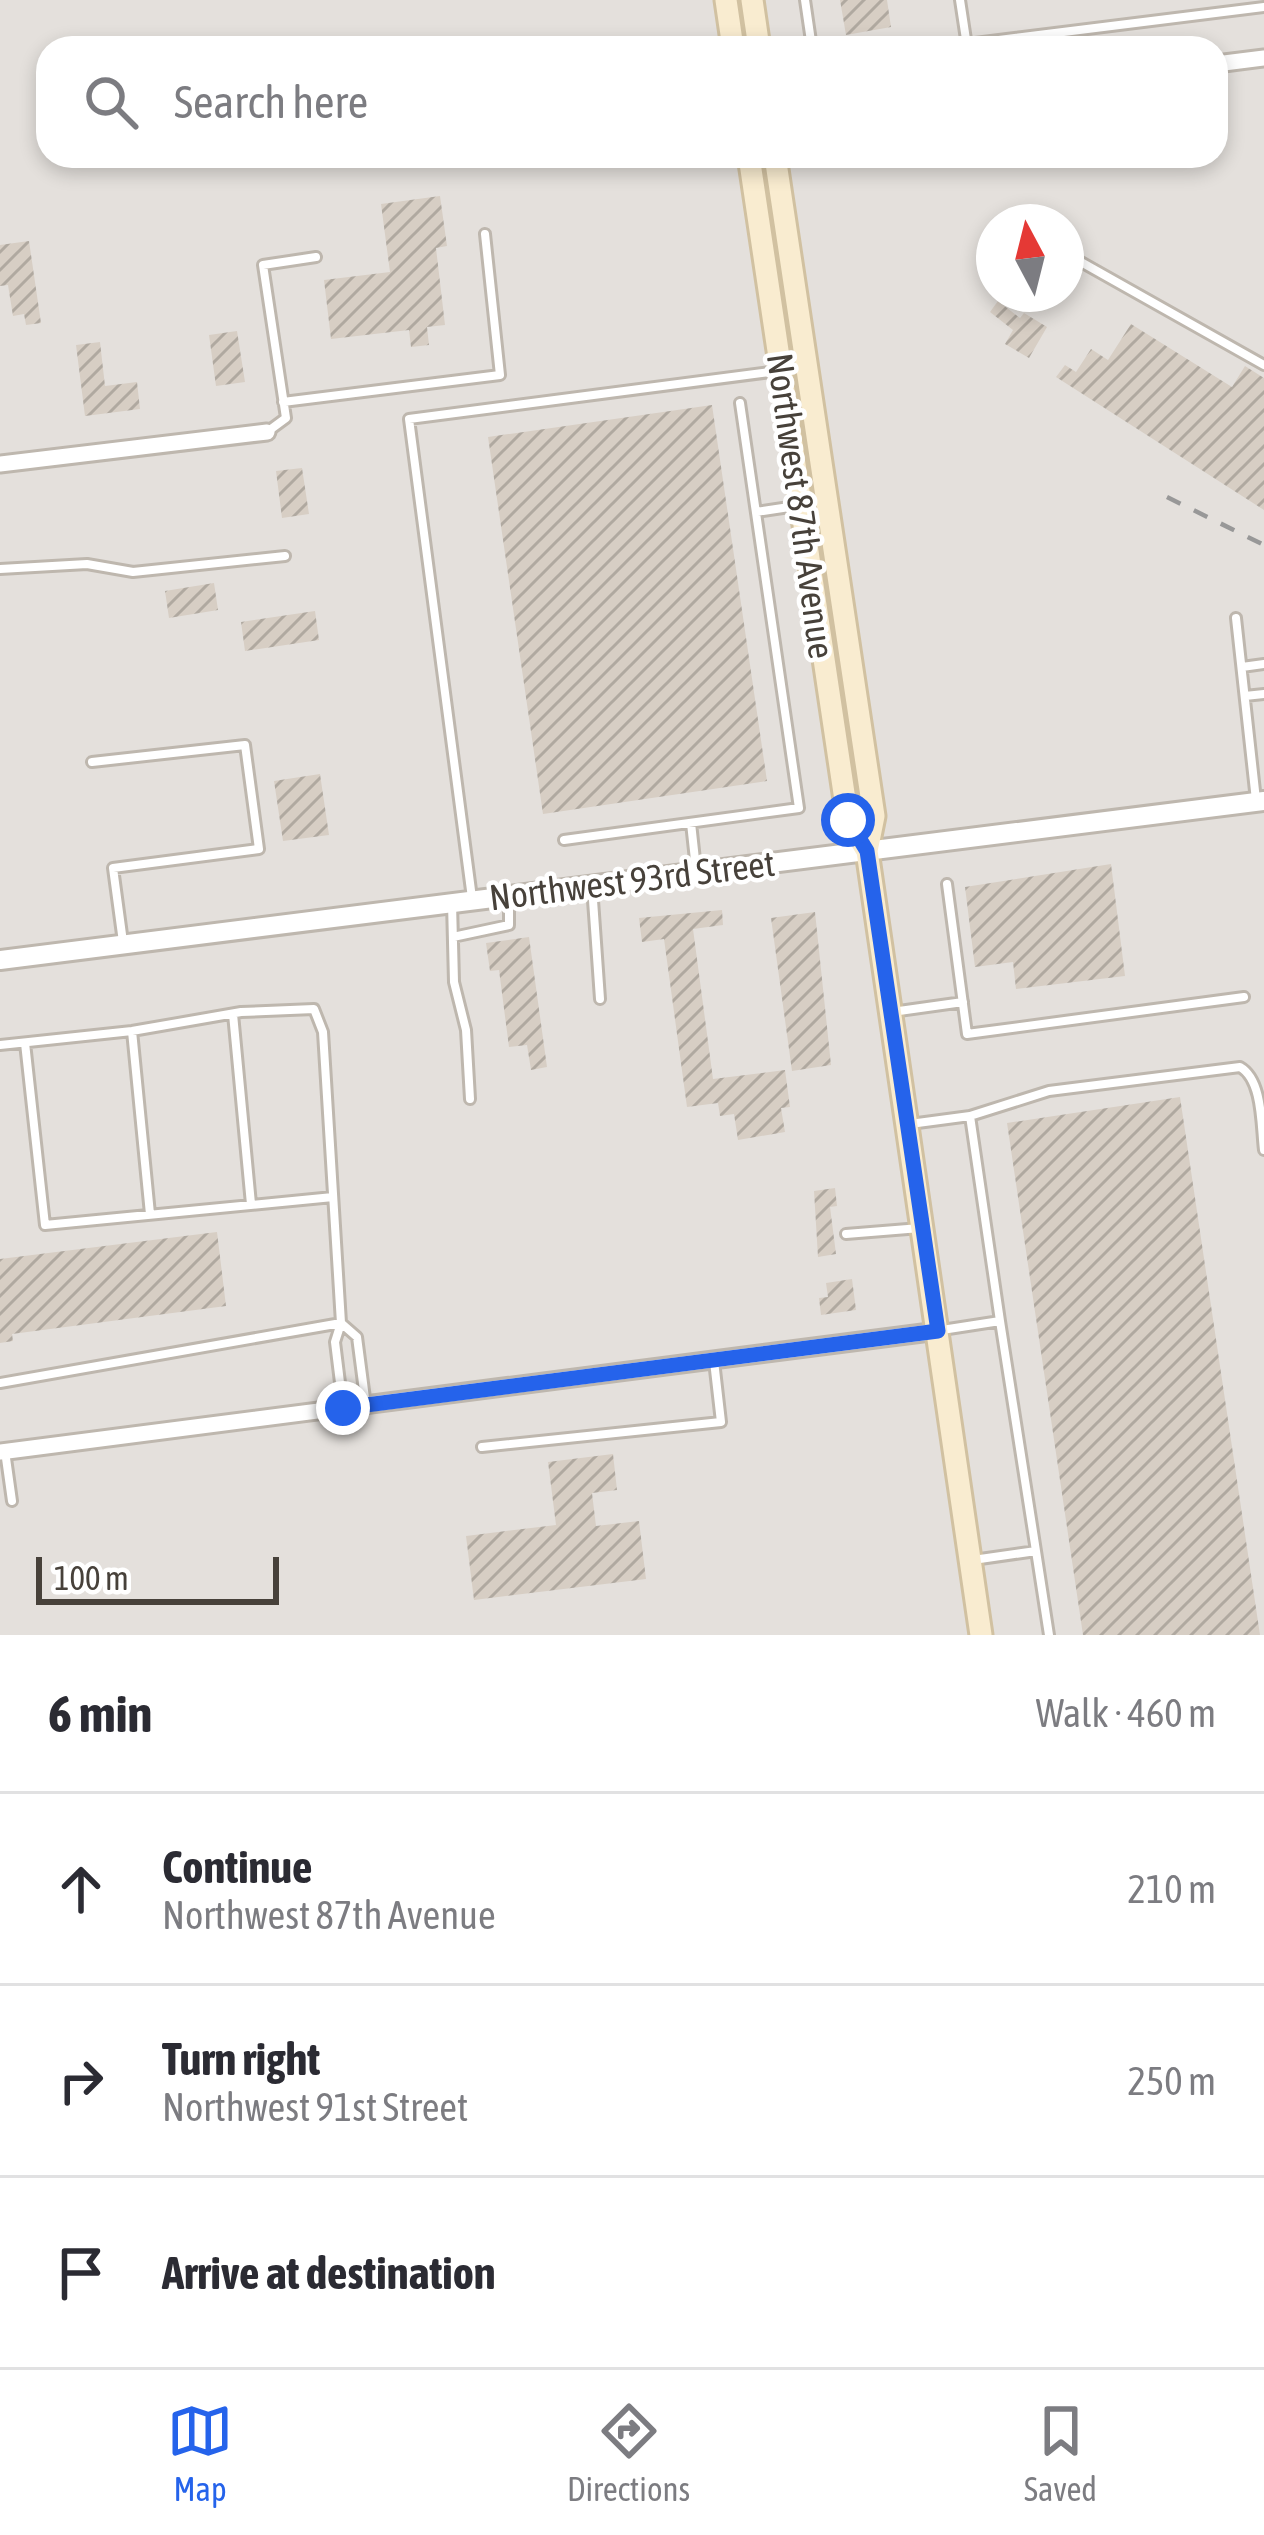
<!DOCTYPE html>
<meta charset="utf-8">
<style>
:root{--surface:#fff;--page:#f2f2f3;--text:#2b2b33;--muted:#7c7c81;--line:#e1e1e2;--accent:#2563eb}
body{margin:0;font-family:"Asap Condensed",sans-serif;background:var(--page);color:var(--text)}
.compass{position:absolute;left:976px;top:204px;width:108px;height:108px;border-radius:50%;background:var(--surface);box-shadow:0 6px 18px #0003;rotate:353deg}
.scale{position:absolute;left:36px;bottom:30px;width:243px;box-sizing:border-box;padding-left:12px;border:6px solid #47413a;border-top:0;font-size:33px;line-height:42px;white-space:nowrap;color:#47413a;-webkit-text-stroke:9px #fff;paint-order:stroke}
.stop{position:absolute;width:36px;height:36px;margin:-27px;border:9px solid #2563eb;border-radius:50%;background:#fff}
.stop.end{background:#2563eb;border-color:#fff;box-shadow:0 3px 12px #0008}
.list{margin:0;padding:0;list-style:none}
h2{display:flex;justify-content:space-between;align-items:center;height:156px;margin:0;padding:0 48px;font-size:51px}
h2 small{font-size:39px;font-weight:400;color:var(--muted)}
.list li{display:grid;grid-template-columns:78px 1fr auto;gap:36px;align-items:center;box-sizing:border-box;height:192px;padding:0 48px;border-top:3px solid var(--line)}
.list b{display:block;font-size:45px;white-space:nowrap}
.list p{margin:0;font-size:39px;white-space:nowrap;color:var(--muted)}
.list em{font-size:39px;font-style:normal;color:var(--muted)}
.icon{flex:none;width:66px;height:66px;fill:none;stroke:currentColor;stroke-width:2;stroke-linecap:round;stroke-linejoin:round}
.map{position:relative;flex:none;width:1264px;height:1635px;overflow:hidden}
.search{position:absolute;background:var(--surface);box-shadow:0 6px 18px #0003;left:36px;right:36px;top:36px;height:132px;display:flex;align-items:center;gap:30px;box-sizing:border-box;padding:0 42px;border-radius:36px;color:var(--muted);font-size:45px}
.sheet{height:732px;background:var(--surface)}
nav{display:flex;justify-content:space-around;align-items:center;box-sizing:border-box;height:168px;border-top:3px solid var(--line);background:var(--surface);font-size:33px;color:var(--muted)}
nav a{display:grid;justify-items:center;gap:6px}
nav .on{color:var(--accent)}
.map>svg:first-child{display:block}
.industrial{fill:#e4e0dc;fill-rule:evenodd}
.building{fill:url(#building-hatch)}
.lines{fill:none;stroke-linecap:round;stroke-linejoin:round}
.service-casing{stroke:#beb7ae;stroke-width:14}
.minor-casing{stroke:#beb7ae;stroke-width:21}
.tertiary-casing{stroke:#beb7ae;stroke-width:24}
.secondary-casing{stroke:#d1c1a1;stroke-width:27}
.service{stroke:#fff;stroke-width:8}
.minor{stroke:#fff;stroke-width:15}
.tertiary{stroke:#fff;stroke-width:18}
.secondary{stroke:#f9ecd0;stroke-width:21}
.rail{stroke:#989898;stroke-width:4.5;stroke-dasharray:15 15;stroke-linecap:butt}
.route{stroke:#2563eb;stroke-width:15}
.labels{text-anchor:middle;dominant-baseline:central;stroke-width:9;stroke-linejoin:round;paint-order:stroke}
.street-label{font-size:36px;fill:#47413a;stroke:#fff}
</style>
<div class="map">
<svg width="1264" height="1635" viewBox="0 0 1264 1635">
<defs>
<pattern id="building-hatch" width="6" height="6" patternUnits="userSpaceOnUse" patternTransform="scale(3)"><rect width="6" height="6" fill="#d7cec4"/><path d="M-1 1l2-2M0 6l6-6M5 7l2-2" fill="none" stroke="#b0a9a0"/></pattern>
</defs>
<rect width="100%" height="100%" fill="#f4f0eb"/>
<path class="industrial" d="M0,0H1264V1635H0ZM48,48H1216V156H48ZM994,222H1066V294H994Z"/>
<path class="building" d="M840,0H887L891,27L846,35Z
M440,196L447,246L436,248L445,325L427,327L429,345L411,347L409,330L331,339L324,280L390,272L381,204Z
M29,241L41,323L26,325L24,314L13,316L8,285L0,286V245Z
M998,301L1020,318L1024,313L1047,327L1029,358L1005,344L1013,330L990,312Z
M1131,324L1232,387L1245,366L1264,378V510L1056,377L1065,365L1076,372L1091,349L1108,360Z
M237,331L245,382L216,386L209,335Z
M100,342L105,386L137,382L140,409L85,416L76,345Z
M712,405L767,781L543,814L488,437Z
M302,468L309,514L282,518L276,471Z
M214,583L218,610L169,618L165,591Z
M315,611L319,640L245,651L241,622Z
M320,774L329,835L283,841L274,781Z
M1111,864L1125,976L1016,989L1013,962L975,967L965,887Z
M722,910L723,925L693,929L713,1079L785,1070L790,1107L781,1108L785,1132L738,1140L734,1114L720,1116L718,1103L687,1107L664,939L642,942L639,918Z
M815,912L831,1065L792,1071L771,918Z
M529,937L547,1067L531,1070L527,1045L509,1047L499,970L490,971L486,943Z
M1180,1097L1260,1635H1083L1007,1123Z
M835,1188L837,1206L830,1207L836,1254L818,1257L814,1191Z
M217,1232L226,1306L12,1334L13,1341L0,1343V1259Z
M852,1279L856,1310L821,1315L819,1298L828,1297L826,1283Z
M613,1454L617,1490L592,1493L596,1526L639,1521L646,1579L474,1600L466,1536L556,1525L548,1462Z"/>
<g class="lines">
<defs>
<path id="service" d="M805,0L812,48
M960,0L967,46
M967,44L1264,7
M1081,262L1264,365
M283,402L500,375L485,234
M267,432L286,418L263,265L316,257
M756,512L796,506
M0,569L87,564L133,572L285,556
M1236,618L1256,800
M1242,667L1264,664
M1245,696L1264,694
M92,762L245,745L259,849L113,868L123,942
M691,823L696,869
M564,840L799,808L740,403
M947,884L967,1034L1244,997
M592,886L600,999
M472,898L409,419L778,371
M452,903L454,982L466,1030L470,1099
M453,937L509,925V896
M892,1012L963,1002
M233,1014L251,1204
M132,1031L150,1214
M25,1043L45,1225L333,1197
M0,1045L132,1031L241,1012L314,1009L323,1032L341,1323L335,1342L343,1407
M970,1116L1049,1091L1240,1067C1263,1080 1261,1126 1264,1150
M910,1124L970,1116L1000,1321
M846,1234L920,1228
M942,1330L1000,1321L1036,1551
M0,1383L341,1323L357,1337L366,1406
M482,1447L721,1422L714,1361
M5,1451L12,1501
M973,1560L1036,1551L1049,1635"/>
<path id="minor" d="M1216,64L1264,58
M0,464L267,432
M0,1452L938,1331"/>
<path id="tertiary" d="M0,960L1264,801"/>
<path id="secondary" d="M726,0L733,48
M752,0L759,48
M749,156L848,820L867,851
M775,156L874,816L867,851L981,1635"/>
</defs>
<use href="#service" class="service-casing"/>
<use href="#minor" class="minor-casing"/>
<use href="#tertiary" class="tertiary-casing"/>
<use href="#secondary" class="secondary-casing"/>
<use href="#service" class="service"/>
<use href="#minor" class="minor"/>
<use href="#tertiary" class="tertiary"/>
<use href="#secondary" class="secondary"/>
<path class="rail" d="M1167,497L1264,545"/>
</g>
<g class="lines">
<path class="route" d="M343,1408L938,1331L867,851L848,820"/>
</g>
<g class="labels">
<g class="street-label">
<text transform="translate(801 506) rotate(82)">Northwest 87th Avenue</text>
<text transform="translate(632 880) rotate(-7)">Northwest 93rd Street</text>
</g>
</g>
</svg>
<svg class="compass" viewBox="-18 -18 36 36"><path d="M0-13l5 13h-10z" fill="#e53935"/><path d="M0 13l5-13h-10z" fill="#7c7c81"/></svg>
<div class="scale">100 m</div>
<div class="stop" style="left:848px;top:820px"></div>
<div class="stop end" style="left:343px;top:1408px"></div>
<div class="search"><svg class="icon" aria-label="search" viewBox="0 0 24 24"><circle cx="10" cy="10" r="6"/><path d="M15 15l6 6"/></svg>Search here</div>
</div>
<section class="sheet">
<h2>6 min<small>Walk · 460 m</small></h2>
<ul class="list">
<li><svg class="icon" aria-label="ahead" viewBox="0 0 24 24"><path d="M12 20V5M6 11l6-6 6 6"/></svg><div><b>Continue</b><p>Northwest 87th Avenue</p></div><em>210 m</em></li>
<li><svg class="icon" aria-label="right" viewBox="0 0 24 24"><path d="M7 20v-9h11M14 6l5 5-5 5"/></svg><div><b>Turn right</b><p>Northwest 91st Street</p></div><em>250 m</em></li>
<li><svg class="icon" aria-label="arrive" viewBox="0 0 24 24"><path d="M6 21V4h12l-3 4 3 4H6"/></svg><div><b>Arrive at destination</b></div></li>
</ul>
</section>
<nav>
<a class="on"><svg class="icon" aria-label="map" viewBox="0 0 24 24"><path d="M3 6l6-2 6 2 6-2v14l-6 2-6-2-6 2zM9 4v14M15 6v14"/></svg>Map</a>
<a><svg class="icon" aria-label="directions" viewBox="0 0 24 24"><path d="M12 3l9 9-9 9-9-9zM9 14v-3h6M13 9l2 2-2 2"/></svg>Directions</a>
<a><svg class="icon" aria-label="saved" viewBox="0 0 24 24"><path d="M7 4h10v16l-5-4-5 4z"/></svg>Saved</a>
</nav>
